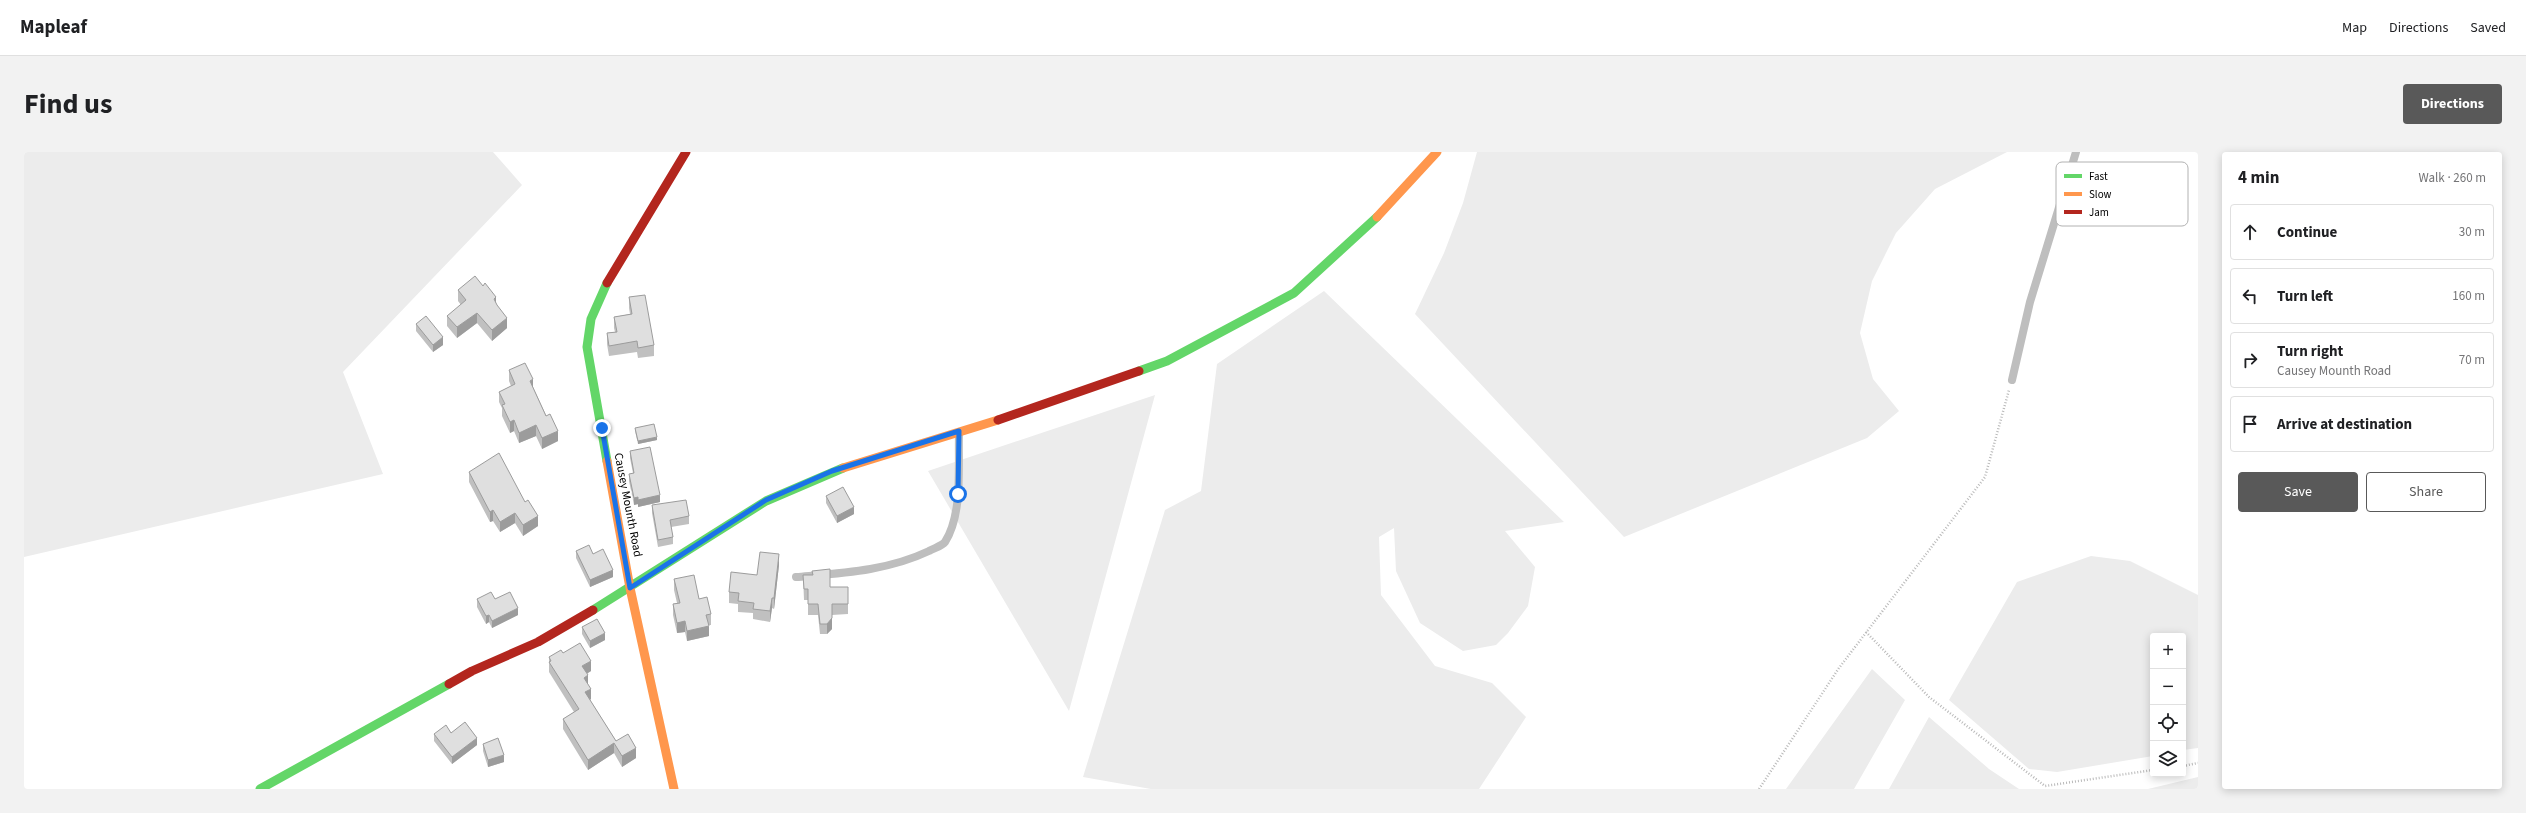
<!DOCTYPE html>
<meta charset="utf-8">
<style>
:root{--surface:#fff;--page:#f2f2f2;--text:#202124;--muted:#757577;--line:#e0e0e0;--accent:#595959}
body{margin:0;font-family:"Source Sans 3",sans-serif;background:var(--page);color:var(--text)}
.controls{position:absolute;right:12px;bottom:12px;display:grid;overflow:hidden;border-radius:4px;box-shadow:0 2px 10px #0003}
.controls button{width:36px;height:36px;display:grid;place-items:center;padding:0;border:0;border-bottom:1px solid var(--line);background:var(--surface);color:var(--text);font:20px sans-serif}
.stop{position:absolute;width:12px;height:12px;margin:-9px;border:3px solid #1a73e8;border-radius:50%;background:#fff}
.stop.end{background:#1a73e8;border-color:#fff;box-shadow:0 1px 4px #0008}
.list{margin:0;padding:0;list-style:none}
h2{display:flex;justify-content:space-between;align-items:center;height:52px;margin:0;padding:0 16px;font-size:17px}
h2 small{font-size:13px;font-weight:400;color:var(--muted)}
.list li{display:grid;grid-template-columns:26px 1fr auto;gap:12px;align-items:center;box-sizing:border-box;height:56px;margin:0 8px 8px;padding:0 8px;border:1px solid var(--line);border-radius:4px}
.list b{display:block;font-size:15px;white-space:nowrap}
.list p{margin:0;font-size:13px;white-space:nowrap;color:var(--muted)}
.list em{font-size:13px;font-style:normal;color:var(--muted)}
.actions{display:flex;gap:8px;padding:12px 16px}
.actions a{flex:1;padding:9px 0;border:1px solid var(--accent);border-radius:4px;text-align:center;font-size:14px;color:var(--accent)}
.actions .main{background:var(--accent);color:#fff}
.icon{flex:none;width:22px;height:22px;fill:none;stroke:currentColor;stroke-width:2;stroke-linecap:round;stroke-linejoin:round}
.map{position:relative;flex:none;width:2174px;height:637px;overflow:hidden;border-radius:4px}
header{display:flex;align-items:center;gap:24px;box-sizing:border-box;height:56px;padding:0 20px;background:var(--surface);border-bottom:1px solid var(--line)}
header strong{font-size:19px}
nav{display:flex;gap:22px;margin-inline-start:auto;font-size:14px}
.intro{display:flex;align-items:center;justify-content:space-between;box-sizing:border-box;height:96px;padding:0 24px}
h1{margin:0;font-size:28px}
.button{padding:10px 18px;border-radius:4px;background:var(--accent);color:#fff;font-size:14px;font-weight:700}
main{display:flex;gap:24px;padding:0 24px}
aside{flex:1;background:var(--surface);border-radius:4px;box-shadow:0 2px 10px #0003}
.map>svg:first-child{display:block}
.green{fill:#ececec}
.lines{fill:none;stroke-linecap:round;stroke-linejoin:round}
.path{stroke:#b9b9b9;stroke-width:2.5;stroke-dasharray:1 2;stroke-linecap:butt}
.lane{stroke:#bebebe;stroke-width:8}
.fast{stroke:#63d668;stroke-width:9}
.slow{stroke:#ff974d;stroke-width:9}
.jam{stroke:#b3261e;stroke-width:9}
.wall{fill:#c0c0c0}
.shaded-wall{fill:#9c9c9c}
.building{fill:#dfdfdf;stroke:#9c9c9c}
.route{stroke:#1a73e8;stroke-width:5}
.labels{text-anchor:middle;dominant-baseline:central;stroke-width:3.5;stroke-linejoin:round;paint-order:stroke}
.street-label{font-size:12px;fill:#000;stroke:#fff}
.key{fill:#fff;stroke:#b2b2b2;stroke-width:1}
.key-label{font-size:11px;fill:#000}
</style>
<header>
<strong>Mapleaf</strong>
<nav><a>Map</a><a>Directions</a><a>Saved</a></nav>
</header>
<div class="intro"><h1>Find us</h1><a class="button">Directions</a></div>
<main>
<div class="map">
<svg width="2174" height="637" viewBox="0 0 2174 637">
<rect width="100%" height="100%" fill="#fff"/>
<path class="green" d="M0,0H469L498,33L319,220L359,322L0,405Z
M1453,0H1983L1911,37L1872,81L1848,129L1836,181L1849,227L1875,259L1843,286L1600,385L1391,162L1420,101L1439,51Z
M1300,139L1540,370L1481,379L1511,415L1504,454L1484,481L1472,493L1439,499L1396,471L1372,419L1370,376L1355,385L1357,443L1411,514L1468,531L1502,565L1455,637H1127L1059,625L1141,358L1177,339L1193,212Z
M1131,243L1045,559L904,319Z
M2067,404L2106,409L2174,443V596L2159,598V484H2129V604L2033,620L2005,617L1925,548L1993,430Z
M1848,517L1881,548L1830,637H1762Z
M1905,565L1965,617L1995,637H1865Z
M2174,625V637H2124Z"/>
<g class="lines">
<path class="path" d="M1842,480L1905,545L2021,634L2129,618
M2159,614L2174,611
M1735,637L1815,516L1961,325L1985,238"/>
<path class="lane" d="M1988,228L2006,150L2052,0
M772,425C818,421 863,419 905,399C910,396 918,394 921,390C939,362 934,314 935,282"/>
<path class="fast" d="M583,131L567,167L563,195L583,309
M1115,219L1143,209L1270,141L1353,65
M569,458L742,349L819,316
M236,637L425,532"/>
<path class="slow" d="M1353,65L1413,0
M583,309L606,436L650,637
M819,316L974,268"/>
<path class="jam" d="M583,131L662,0
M974,268L1115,219
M425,532L448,519L514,490L569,458"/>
</g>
<path class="wall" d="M434,138L472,153L483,176L468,189L453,171L433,186L423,174V164L437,153L434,149Z
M605,145L630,193V204L614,206L613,200L585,204L583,192V181L591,180L590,176V165L606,162L605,156Z
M392,172L419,193L409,200L392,179Z
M485,218L509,235L534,289L518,297L512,284L495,291L490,279L486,281L478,264V256L475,250V240L487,234L485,229Z
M611,276L633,288L614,292L611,279Z
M606,299L636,350L614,355V352L610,353L605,329V322L609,321L606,306Z
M445,320L514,374L499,384L491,371L476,380L469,369L466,370L445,330Z
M802,344L830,362L813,371L802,351Z
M628,353L665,364V372L647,375L649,385V392L634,395L628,361Z
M552,399L569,402L589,425L566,435L552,406Z
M755,413L750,457L748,456L746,470L729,467V461L714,460V452L705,451V440L733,423Z
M779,423L806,435H824V462L808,463V477L803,482H796L794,463H784V448H780Z
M650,427L675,447L687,462V473H684L685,484L663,489L661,480L653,481L649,463V452L653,451L650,438Z
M453,447H471L494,463L468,476L465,470L462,472L453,455Z
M558,475L581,488L566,496L558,482Z
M539,501L567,519L563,522L564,532L567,547L566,548L592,589L612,606L598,615L590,601L564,618L539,577V567L550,560L525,520V505Z
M427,581L453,593L428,612L410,589V582Z
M459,592L480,610L464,615L459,599Z"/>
<path class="shaded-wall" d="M472,145V155L470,147Z
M453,161V171L433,186V175Z
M483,166V176L468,189V178Z
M419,185V193L409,200V193Z
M509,227V238L506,229Z
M490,268V279L486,281V270Z
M512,273V284L495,291V281Z
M534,279V289L518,297V286Z
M633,285V288L614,292V289Z
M636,343V350L614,355V348Z
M614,345V352L610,353V346Z
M830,355V362L813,371V364Z
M469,358V369L466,370V360Z
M491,361V371L476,380V370Z
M514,364V374L499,384V373Z
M755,402V413L750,457V446Z
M589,418V425L566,435V428Z
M748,446V456L746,470V459Z
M494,456V463L468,476V469Z
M465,463V470L462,472V464Z
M808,466V477L803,482V472Z
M661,469V480L653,481V471Z
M685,474V484L663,489V479Z
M581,481V488L566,496V489Z
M567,509V519L558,524V514Z
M564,523V534L560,526Z
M567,537V547L561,550V540Z
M453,586V593L428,612V605Z
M590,591V601L564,618V608Z
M612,596V606L598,615V604Z
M480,603V610L464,615V608Z"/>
<path class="building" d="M451,124L459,134L461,131L472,145L470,147L473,153L483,166L468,178L453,161L433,175L423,164L442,148L434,138Z
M621,143L630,193L614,196L613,189L585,194L583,181L593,180L590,165L608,162L605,145Z
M402,164L419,185L409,193L392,172Z
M501,211L509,227L506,229L522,264L526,262L534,279L518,286L512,273L495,281L490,268L486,270L478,253L481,252L475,240L491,232L485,218Z
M630,272L633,285L614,289L611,276Z
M626,295L636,343L614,348V345L610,346L605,322L610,321L606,299Z
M475,301L501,350L504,348L514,364L499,373L491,361L476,370L469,358L466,360L445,320Z
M819,335L830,355L813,364L802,344Z
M662,348L665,364L646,368L649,385L634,388L628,353Z
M565,393L569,402L579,397L589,418L566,428L552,399Z
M736,400L755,402L750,446H748L746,459L729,457L730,451L714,449L715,441L705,440L707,420L733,423Z
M806,417V435H824V452H808V466L803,472H796L794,452H784V437H780L779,423H789L788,419Z
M670,423L675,447L683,445L687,462L682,463L685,474L663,479L661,469L653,471L649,452L656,451L650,427Z
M467,440L471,447L486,440L494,456L468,469L465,463L462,464L453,447Z
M573,467L581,481L566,489L558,475Z
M556,491L567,509L558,514L564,523L560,526L567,537L561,540L592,589L604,582L612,596L598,604L590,591L564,608L539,567L555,557L525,510L527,509L525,505L537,498L539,501Z
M441,570L453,586L428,605L410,582L422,573L427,581Z
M474,586L480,603L464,608L459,592Z"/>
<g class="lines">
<path class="route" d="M578,276L606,436L742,348L808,319L935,279L934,342"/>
</g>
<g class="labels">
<g class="street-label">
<text transform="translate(604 353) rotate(79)">Causey Mounth Road</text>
</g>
</g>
<rect x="2032" y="10" width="132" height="64" rx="6" class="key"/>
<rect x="2040" y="22" width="18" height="4" fill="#63d668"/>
<rect x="2040" y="40" width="18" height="4" fill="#ff974d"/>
<rect x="2040" y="58" width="18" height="4" fill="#b3261e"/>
<g class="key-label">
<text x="2065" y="28">Fast</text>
<text x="2065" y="46">Slow</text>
<text x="2065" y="64">Jam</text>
</g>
</svg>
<div class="controls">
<button>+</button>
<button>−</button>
<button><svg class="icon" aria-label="locate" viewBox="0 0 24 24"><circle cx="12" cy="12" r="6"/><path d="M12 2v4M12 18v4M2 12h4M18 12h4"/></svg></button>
<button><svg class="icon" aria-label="layers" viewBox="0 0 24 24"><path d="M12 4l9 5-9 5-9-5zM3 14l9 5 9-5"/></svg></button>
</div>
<div class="stop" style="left:934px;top:342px"></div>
<div class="stop end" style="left:578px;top:276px"></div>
</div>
<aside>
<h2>4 min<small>Walk · 260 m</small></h2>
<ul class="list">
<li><svg class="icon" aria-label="ahead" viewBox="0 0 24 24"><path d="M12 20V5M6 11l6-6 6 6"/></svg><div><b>Continue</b></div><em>30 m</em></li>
<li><svg class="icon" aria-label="left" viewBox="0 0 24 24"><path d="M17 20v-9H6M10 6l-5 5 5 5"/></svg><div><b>Turn left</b></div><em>160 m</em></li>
<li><svg class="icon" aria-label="right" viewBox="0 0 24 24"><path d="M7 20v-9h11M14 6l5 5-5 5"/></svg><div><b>Turn right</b><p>Causey Mounth Road</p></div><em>70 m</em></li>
<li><svg class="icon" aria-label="arrive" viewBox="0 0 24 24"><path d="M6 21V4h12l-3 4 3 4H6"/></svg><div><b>Arrive at destination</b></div></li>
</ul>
<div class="actions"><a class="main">Save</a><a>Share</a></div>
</aside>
</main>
